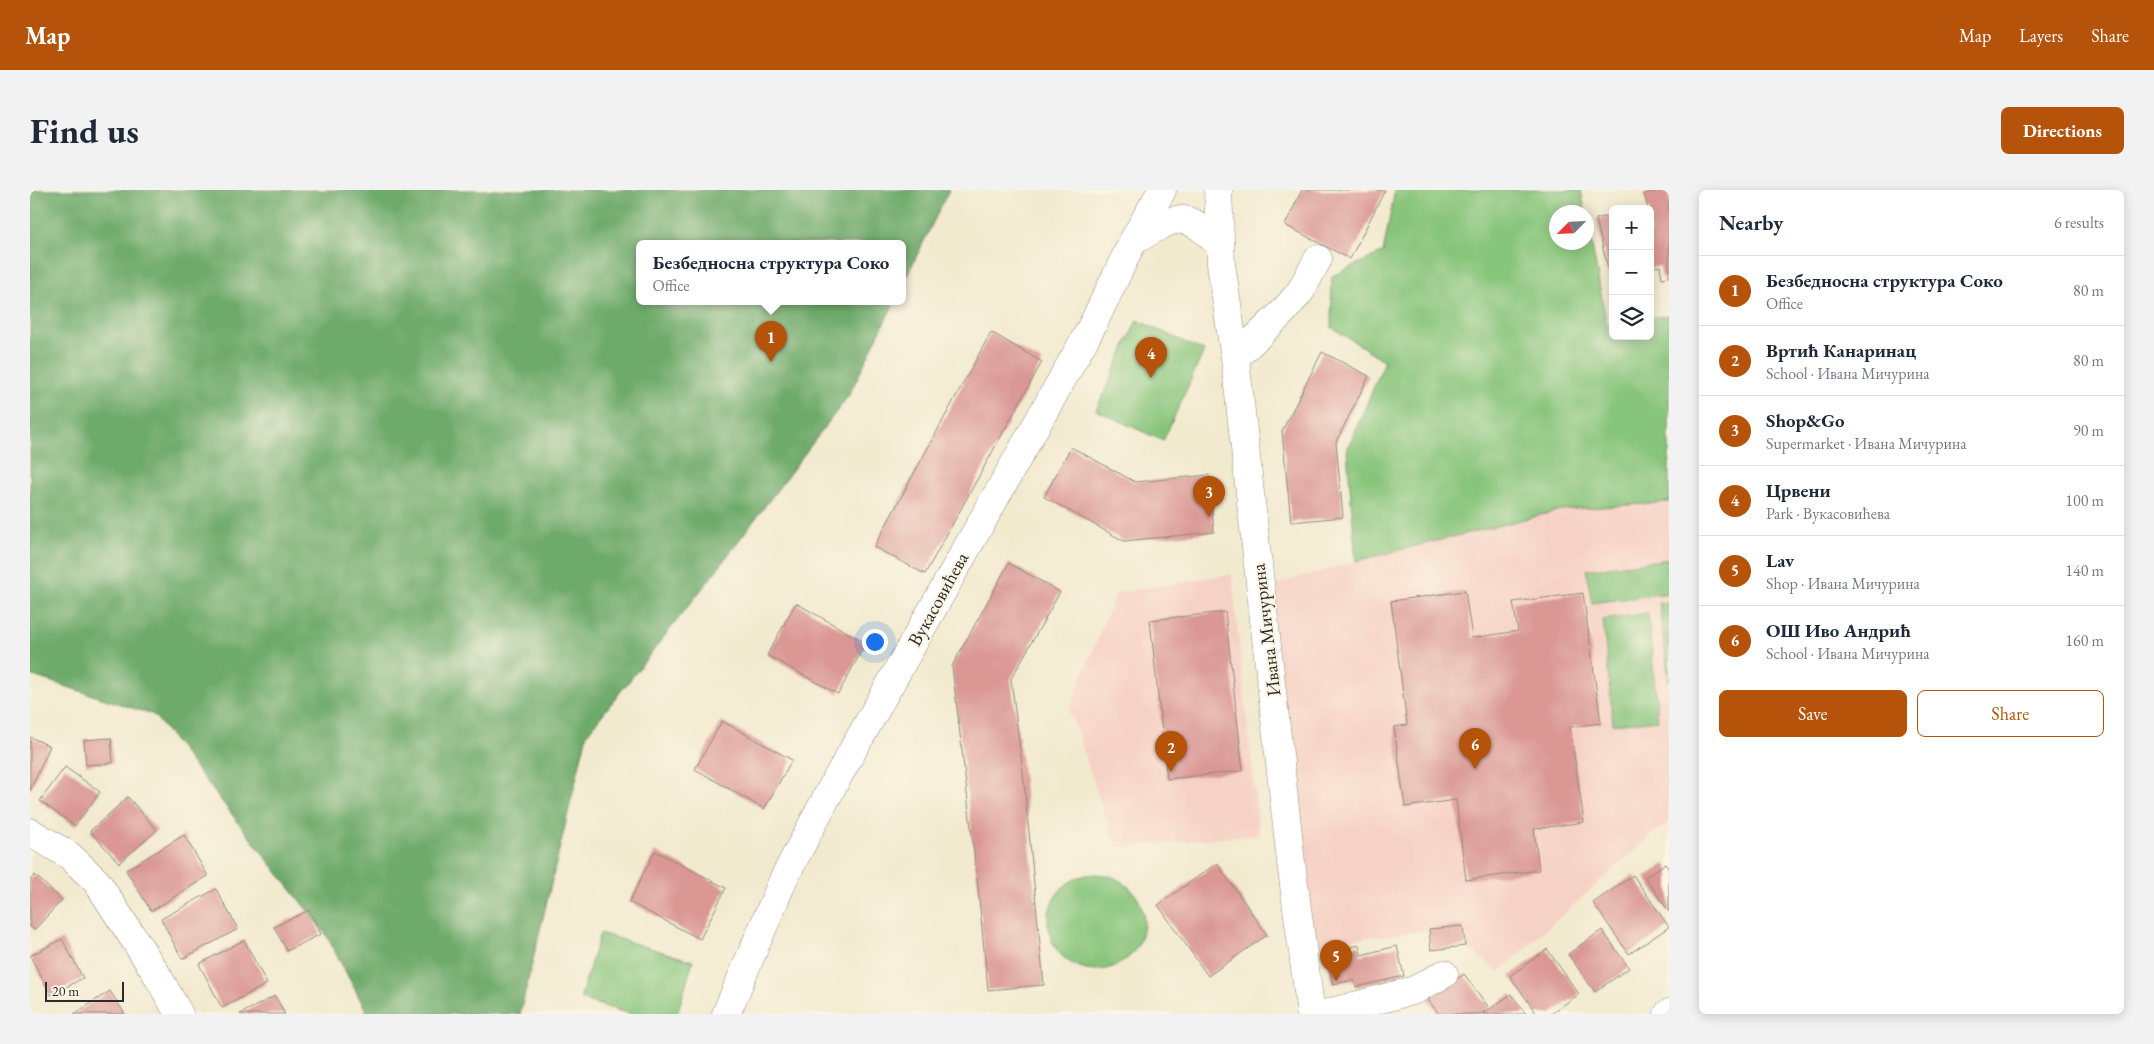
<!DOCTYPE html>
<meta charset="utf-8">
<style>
:root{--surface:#fff;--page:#f2f2f3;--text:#1f2937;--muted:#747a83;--line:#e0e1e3;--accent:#b45309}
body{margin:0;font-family:"EB Garamond",serif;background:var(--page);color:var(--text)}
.controls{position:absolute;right:15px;top:15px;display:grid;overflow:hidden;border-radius:8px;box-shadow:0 2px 12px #0003}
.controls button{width:45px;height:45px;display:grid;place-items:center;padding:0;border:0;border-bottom:1px solid var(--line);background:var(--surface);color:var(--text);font:25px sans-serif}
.compass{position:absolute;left:1519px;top:15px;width:45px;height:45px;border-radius:50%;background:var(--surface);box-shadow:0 2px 12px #0003;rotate:246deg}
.scale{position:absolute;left:15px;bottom:12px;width:79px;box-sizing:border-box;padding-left:5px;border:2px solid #2b2b2b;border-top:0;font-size:14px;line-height:18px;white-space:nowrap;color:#2b2b2b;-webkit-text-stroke:4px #fcf5e5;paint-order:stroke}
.you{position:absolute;left:844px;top:451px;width:18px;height:18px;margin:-12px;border:4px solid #fff;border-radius:50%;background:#1a73e8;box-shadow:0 0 0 8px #1a73e833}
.badge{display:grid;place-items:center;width:32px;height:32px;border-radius:50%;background:var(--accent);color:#fff;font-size:16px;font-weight:700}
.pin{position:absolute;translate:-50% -41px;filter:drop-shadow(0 1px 2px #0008)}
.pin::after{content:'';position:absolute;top:26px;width:18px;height:15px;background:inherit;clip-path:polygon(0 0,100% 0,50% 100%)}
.popup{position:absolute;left:606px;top:50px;width:270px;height:65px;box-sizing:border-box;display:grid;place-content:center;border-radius:8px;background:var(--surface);filter:drop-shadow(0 1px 4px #0005);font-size:16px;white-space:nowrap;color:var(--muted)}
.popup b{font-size:19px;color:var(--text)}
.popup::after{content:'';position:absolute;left:50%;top:100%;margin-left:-10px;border:10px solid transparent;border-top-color:var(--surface)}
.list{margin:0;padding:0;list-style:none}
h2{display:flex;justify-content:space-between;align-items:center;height:65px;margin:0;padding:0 20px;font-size:21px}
h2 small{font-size:16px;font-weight:400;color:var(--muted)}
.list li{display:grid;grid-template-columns:32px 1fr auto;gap:15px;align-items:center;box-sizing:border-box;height:70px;padding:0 20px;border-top:1px solid var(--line)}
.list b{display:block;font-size:19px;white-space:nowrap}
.list p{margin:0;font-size:16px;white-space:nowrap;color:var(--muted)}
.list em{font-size:16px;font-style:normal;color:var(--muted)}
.actions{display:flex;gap:10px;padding:15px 20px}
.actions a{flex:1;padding:11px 0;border:1px solid var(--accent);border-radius:8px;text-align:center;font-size:18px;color:var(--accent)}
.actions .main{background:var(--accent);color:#fff}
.icon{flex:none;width:28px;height:28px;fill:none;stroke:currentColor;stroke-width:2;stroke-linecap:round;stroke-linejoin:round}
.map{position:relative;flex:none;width:1639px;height:824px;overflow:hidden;border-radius:8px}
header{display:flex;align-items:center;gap:30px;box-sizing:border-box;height:70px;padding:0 25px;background:var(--accent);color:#fff}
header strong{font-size:24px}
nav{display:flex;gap:28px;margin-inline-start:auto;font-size:18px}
.intro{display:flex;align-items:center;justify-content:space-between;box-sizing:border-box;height:120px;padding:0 30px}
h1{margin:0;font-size:35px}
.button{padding:12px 22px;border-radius:8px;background:var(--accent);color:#fff;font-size:18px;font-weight:700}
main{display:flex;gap:30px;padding:0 30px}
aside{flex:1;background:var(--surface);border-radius:8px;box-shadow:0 2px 12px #0003}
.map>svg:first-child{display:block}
.built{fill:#f6d1c5}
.green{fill:#88c57b;stroke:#5a7853}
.forest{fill:#6eaa6b;stroke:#4c6a4b}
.building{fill:#da9794}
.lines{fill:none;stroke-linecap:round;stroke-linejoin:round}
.minor-casing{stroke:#8e8a7d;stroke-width:29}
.major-casing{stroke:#8e8a7d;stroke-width:29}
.minor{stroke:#fff;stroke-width:28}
.major{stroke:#fff;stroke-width:28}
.labels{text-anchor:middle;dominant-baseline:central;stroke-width:4;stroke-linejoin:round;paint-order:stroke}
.street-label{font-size:19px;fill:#2b2b2b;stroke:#fcf5e5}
</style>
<header>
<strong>Map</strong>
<nav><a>Map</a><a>Layers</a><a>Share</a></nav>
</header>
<div class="intro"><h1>Find us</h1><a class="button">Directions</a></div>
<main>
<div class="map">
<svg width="1639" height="824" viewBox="0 0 1639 824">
<rect width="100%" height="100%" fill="#fcf5e5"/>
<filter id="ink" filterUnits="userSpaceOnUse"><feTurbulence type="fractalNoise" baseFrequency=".02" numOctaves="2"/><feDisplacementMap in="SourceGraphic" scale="10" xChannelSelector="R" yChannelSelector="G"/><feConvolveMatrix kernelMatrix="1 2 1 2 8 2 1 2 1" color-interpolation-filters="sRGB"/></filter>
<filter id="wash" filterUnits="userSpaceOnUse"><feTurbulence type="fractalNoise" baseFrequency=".0096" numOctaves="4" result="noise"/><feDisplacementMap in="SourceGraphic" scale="20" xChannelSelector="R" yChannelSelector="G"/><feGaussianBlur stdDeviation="1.12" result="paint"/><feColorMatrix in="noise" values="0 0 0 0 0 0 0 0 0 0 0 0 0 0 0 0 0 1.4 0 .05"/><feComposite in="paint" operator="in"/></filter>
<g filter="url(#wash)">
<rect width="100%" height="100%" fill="#f2eacf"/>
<path class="built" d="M1639,312V633L1626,641L1469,782L1435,756L1433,736L1272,755L1231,399L1326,371L1531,320Z
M1202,384L1229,645L1086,657L1039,520L1086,403Z"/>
<path class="green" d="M1365,0H1551L1555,22H1526V52H1556L1557,28L1577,136L1583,135V146H1620V128L1639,125V312L1531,320L1326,371L1317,260L1355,171L1301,137L1302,86L1353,62Z
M1107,130L1174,161L1133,251L1066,220Z
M1639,369V403L1562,413L1556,380Z
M1639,412V491L1629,413Z
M1618,423L1628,530L1583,534L1573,430Z
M1018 732a48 48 0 1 1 96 0a48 48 0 1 1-96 0Z
M570,743L663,771L647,824H600L550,809Z"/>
<path class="forest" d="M0,0H919L872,96V53H610V111H865L819,205L676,394L557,544L490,824H338L295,743L124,525L0,485Z"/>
<g id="blocks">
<path class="building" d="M1272,0H1355L1320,69L1255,35Z
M1633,0H1639V87L1632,88L1630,76L1620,78V19H1618L1614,4Z
M1583,25V95L1582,96L1566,29Z
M961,142L1012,172L895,384L844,357Z
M1292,162L1339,186L1306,252L1313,327L1261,332L1252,241Z
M1041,257L1105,292L1179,285L1184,342L1094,351L1014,307Z
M979,373L1030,402L981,489L993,582L1014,795L958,800L948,697L922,476Z
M1435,401L1442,448L1488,441L1483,412L1553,403L1571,533L1540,537L1554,632L1504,639L1509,680L1436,690L1426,610L1375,617L1364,537L1377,535L1361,411Z
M766,413L836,453L808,504L737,465Z
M1195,422L1213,581L1137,589L1120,430Z
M692,531L762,570L734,619L665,579Z
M0,547L20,556L0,601Z
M81,548L83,573L56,575L54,550Z
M35,577L70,602L45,636L10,611Z
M98,607L127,640L89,673L60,641Z
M154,645L178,686L121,721L96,680Z
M625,661L696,698L670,749L599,712Z
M1187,673L1237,745L1178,786L1128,715Z
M1635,674L1639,679V722L1615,687Z
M5,685L32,710L4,740L0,736V690Z
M1603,685L1639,737L1599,764L1563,713Z
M186,699L208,739L152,769L131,729Z
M279,720L291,744L257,761L244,737Z
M1433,736L1435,756L1401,760L1399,739Z
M1572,740L1599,778L1565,802L1538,764Z
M32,749L53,788L21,805L0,766Z
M214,750L237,794L192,818L169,774Z
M1329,755L1331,765L1367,756L1374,786L1326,797L1324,790L1303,794L1295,763Z
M1517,759L1549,804L1521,824H1507L1480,786Z
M1434,784L1459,818L1451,824H1409L1398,810Z
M80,801L95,824H44Z
M1481,804L1496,824H1453Z
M245,806L255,824H210Z"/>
</g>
</g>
<g filter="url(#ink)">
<use href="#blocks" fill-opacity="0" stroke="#8e8a7d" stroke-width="1"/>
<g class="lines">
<defs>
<path id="minor" d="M1188,0L1191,74L1205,168L1261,672L1281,824
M1104,51C1144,26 1156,18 1190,56
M1205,168L1253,122L1270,102L1288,69
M0,642L40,666L67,692L126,783L149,824
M696,824L754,688L802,597L1061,138L1103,51L1132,0
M1294,824L1385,800L1414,784"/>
<path id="major" d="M1638,824L1639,823"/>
</defs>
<use href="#minor" class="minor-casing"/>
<use href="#major" class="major-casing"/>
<use href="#minor" class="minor"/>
<use href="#major" class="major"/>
</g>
</g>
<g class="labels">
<g class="street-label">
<text transform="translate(908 409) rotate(-61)">Вукасовићева</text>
<text transform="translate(1236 440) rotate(-97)">Ивана Мичурина</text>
</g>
</g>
</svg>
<div class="controls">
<button>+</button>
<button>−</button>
<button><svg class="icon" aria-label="layers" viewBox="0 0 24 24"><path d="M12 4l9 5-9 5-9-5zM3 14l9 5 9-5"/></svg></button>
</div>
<svg class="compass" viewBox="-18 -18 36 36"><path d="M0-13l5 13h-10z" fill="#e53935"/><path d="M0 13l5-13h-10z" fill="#747a83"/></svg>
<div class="scale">20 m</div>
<div class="you"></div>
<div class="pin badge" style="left:741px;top:172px">1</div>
<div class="popup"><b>Безбедносна структура Соко</b>Office</div>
<div class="pin badge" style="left:1141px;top:582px">2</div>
<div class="pin badge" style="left:1179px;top:327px">3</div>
<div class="pin badge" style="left:1121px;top:188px">4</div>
<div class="pin badge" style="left:1306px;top:791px">5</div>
<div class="pin badge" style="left:1445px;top:579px">6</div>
</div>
<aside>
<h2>Nearby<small>6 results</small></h2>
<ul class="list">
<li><span class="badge">1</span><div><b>Безбедносна структура Соко</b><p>Office</p></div><em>80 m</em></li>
<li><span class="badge">2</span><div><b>Вртић Канаринац</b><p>School · Ивана Мичурина</p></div><em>80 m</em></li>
<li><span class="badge">3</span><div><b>Shop&amp;Go</b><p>Supermarket · Ивана Мичурина</p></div><em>90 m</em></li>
<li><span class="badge">4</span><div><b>Црвени</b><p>Park · Вукасовићева</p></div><em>100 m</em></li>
<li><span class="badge">5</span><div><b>Lav</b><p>Shop · Ивана Мичурина</p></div><em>140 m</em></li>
<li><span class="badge">6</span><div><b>ОШ Иво Андрић</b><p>School · Ивана Мичурина</p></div><em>160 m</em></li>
</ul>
<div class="actions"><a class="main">Save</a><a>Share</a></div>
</aside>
</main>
